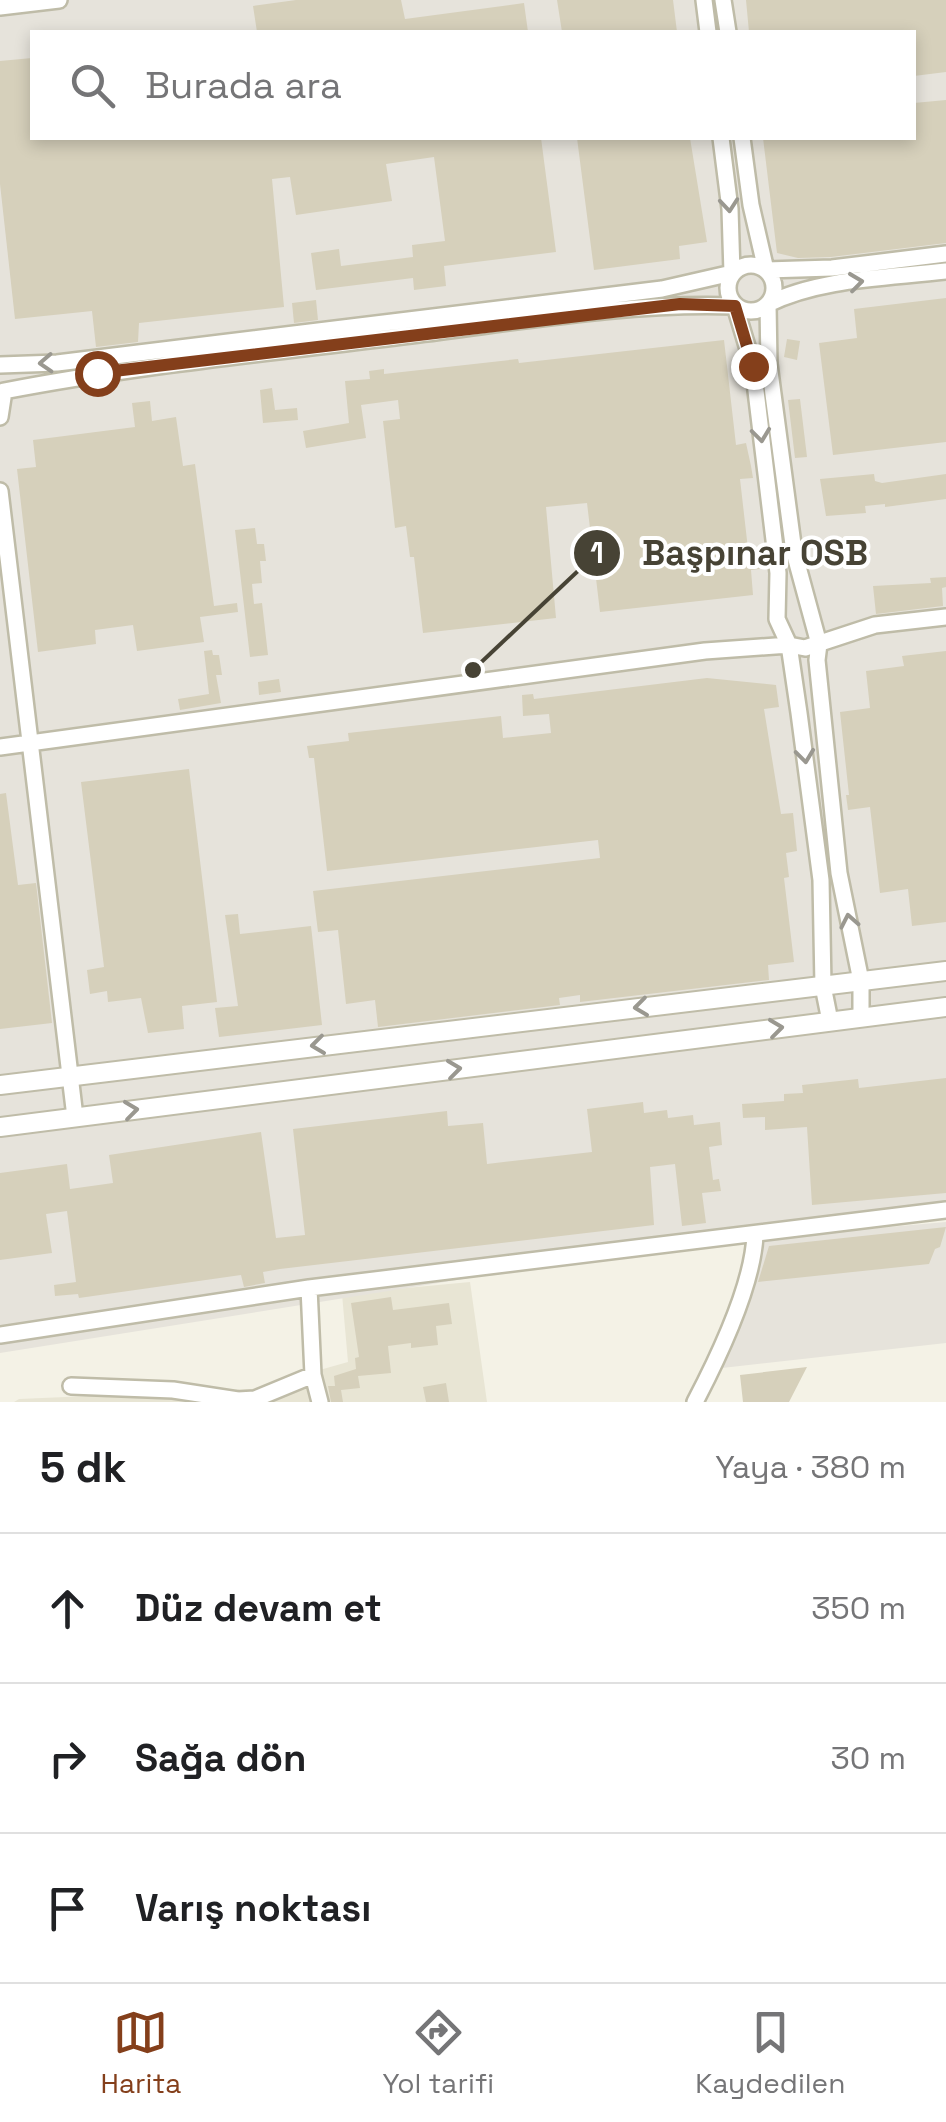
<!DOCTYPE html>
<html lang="tr">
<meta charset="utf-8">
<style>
:root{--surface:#fff;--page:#f2f2f2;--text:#202124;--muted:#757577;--line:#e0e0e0;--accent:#843f1b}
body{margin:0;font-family:"Space Grotesk",sans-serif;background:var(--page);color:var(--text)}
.stop{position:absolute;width:30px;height:30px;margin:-22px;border:8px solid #843f1b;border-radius:50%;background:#fff}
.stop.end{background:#843f1b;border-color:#fff;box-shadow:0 2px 10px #0008}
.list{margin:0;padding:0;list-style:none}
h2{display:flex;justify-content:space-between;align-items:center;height:130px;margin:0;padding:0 40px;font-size:42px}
h2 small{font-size:32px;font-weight:400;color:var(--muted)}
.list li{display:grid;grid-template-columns:65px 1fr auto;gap:30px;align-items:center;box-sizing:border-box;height:150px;padding:0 40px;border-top:2px solid var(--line)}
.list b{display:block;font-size:38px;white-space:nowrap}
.list em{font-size:32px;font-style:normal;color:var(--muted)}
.icon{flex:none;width:55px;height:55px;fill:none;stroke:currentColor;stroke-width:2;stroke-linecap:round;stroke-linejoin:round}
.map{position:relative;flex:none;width:946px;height:1402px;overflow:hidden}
.search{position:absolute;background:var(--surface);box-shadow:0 5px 15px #0003;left:30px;right:30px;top:30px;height:110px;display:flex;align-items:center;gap:25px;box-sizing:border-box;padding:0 35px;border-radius:0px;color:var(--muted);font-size:38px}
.sheet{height:580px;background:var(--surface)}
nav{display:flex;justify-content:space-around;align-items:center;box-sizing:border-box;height:140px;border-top:2px solid var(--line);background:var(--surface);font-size:28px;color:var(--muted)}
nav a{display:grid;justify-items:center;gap:5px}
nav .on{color:var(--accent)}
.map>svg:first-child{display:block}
.residential{fill:#e8e5d4}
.industrial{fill:#e6e3db;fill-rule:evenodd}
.building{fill:#d6d0bb}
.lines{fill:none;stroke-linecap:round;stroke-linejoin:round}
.minor-casing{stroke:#bfbca8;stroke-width:20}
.tertiary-casing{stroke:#bfbca8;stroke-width:22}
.minor{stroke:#fff;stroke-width:15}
.tertiary{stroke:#fff;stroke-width:18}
.oneway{stroke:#9a9890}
.route{stroke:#843f1b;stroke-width:12}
.leader{fill:none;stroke:#474335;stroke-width:4}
.callout-dot{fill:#474335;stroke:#fff;stroke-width:4}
.mark-label{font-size:30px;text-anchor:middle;font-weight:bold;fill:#fff}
.callout-label{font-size:35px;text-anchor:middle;font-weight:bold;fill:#474335;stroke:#fff;stroke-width:8;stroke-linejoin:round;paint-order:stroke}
</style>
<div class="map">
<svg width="946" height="1402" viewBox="0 0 946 1402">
<rect width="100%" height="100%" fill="#f4f2e6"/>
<path class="residential" d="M470,1282L487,1402H14L19,1399L252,1389L348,1362L342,1294Z"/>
<path class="industrial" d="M0,0H946V1202L0,1353ZM32,32H914V138H32Z
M946,1222V1343L722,1368L763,1238Z"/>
<path class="building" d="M296,0H401L405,19L524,3L528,32H257L253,6Z
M557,0H673L677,32H562Z
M746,0H946V72L914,76V32H749Z
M32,58V138H541L556,252L444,266L446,286L414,290L413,278L316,290L311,253L339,249L341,266L413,257L412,245L445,241L434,157L386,164L392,201L296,215L290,177L272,179L284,307L139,323L138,342L96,347L92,311L15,319L0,184V61Z
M946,100V243L831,257L798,258L777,253L763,138H914V103Z
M577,138H690L707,242L679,246L680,259L594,270Z
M946,298V442L833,455L819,343L857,338L854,309Z
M316,300L318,320L294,323L292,303Z
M787,339L800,341L797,360L784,357Z
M724,340L736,445L746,443L751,466L753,478L740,479L748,549L757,548L760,569L751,570L753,595L600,612L587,503L546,507L556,618L423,633L414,557H410L406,526L395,528L383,421L400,419L398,400L361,405L366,438L306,448L303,431L349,423L345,381L370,379L369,371L384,369V374L518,359L519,363Z
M272,388L275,410L297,408L298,420L263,423L260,390Z
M800,399L807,457L795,458L788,400Z
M150,401L152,421L176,417L183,466L195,464L214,606L237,603L238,612L200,617L204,642L137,651L133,625L95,630L96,644L38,652L17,469L36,467L33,440L135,427L132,403Z
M874,474L875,481L882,483L946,474V499L885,507V504L865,506L866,513L826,516L820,479Z
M255,528L257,544H264L266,561H260L262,583L252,584L254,604L262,603L268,655L250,657L235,530Z
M946,577V587L942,588L943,606L876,614L873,586L931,583L930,578Z
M212,650L213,655H219L222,675H216L221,703L180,710L178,699L209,694L204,651Z
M946,651V922L912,926L908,889L880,893L870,807L848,810L846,795H849L840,712L870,708L866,671L904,666L902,656Z
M707,678L776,685L779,707L764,709L781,814L793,813L797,851L786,853L789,877L784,878L794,962L768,965L769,980L580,1002V995L559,998L560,1005L378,1027L375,1000L346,1004L338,930L318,932L313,891L600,858L598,840L327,871L314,758H309L307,746L349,741L348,733L501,716L503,738L551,733L549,714L523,716L522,695L533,694L534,699Z
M279,679L281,692L259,695L258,682Z
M189,769L217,1002L182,1006L184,1029L148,1033L141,998L108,1002L107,991L90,994L87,970L104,967L81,782Z
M6,793L18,885L36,883L52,1023L0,1029V794Z
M238,914L240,934L311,926L322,1025L219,1037L215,1008L238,1006L225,915Z
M946,1078V1193L812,1205L807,1127L765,1130V1117L743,1118L742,1104L784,1101V1094L803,1093L802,1085L858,1079L859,1088Z
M643,1102L644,1113L667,1110L668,1118L693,1115L694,1125L720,1122L722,1145L709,1147L713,1180L719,1179L721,1191L702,1193L706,1223L682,1226L675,1164L650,1167L654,1225L280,1269L263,1272L265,1283L244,1287L241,1275L79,1298L78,1294L55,1296L54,1285L76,1282L67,1211L46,1214L52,1253L0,1260V1173L67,1164L70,1189L113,1183L109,1155L261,1132L276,1238L305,1235L293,1129L447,1111L448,1126L483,1123L487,1164L592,1152L587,1109Z
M946,1227L940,1247L935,1249L929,1264L758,1282L769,1246Z
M391,1297L393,1310L449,1303L452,1324L436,1326L438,1345L411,1348V1343L388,1346L391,1373L358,1376L360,1388L341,1390L343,1402H331L328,1386H335L334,1376L356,1369L355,1358L359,1357L351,1303Z
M807,1367L789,1402H743L740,1375Z
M446,1383L449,1402H426L423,1387Z"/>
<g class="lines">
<defs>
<path id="minor" d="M704,0L708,32
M723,0L728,32
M0,7L59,0
M742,138L751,205L766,270L832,268L946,254
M728 288a23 23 0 1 1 46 0a23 23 0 1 1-46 0Z
M0,365L57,363L662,289L732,273L730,209L721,138
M0,417L4,391C139,365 275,352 411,335C518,322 627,302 735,306L753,366L778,573L777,619L789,645L799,713L821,880L823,986L830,1021
M0,491L75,1117
M0,747L705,651L789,645L805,648L875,625L946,617
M861,1018V981L839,873L817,660L819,644L794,552L769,364L768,304C820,278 888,278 946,271
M0,1335L309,1288
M71,1386L173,1390L238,1400L255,1399L313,1375
M320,1402L313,1375L309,1288L946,1210
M695,1402C718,1358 753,1284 755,1235"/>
<path id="tertiary" d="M0,1085L946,971
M0,1127L946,1007"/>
</defs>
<use href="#minor" class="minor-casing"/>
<use href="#tertiary" class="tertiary-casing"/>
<use href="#minor" class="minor"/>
<use href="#tertiary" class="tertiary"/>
</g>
<defs><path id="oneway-chevron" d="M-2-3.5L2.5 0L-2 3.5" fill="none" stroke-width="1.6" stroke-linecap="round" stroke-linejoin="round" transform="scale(2.5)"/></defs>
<g class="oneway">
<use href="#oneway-chevron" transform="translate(729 205) rotate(85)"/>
<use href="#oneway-chevron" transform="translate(856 282) rotate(-7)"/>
<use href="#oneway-chevron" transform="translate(46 363) rotate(177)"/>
<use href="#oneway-chevron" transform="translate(761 435) rotate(83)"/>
<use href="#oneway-chevron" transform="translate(805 756) rotate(83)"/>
<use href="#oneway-chevron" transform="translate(849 921) rotate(-101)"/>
<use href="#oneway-chevron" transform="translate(641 1007) rotate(173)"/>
<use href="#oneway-chevron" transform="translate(776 1028) rotate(-7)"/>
<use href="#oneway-chevron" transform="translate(318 1045) rotate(173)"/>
<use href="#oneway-chevron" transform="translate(454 1069) rotate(-7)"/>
<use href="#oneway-chevron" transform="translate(131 1110) rotate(-7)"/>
</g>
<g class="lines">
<path class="route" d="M97,373L680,304L735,306L753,366"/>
</g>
<path class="leader" d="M473 670L597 553"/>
<g class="callout-dot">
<circle cx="473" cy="670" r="10"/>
<circle cx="597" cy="553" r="25"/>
</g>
<g class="mark-label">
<text x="597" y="563">1</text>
</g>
<g class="callout-label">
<text x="755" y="565">Başpınar OSB</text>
</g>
</svg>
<div class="stop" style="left:97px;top:373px"></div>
<div class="stop end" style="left:753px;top:366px"></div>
<div class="search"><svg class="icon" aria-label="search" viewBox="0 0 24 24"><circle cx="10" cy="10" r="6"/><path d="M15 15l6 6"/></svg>Burada ara</div>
</div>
<section class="sheet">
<h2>5 dk<small>Yaya · 380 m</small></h2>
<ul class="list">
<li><svg class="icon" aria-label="ahead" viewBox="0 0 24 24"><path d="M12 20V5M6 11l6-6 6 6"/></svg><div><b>Düz devam et</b></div><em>350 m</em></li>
<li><svg class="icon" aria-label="right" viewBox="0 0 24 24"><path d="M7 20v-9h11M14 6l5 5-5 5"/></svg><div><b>Sağa dön</b></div><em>30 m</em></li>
<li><svg class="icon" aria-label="arrive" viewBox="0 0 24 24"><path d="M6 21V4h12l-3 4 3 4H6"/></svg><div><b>Varış noktası</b></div></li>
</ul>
</section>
<nav>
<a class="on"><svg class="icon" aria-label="map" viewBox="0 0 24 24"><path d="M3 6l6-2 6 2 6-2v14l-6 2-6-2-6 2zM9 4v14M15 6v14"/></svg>Harita</a>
<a><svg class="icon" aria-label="directions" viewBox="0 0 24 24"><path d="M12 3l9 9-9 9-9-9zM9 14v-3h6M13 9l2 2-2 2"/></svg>Yol tarifi</a>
<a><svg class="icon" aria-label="saved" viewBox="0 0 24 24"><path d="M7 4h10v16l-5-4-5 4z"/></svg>Kaydedilen</a>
</nav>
